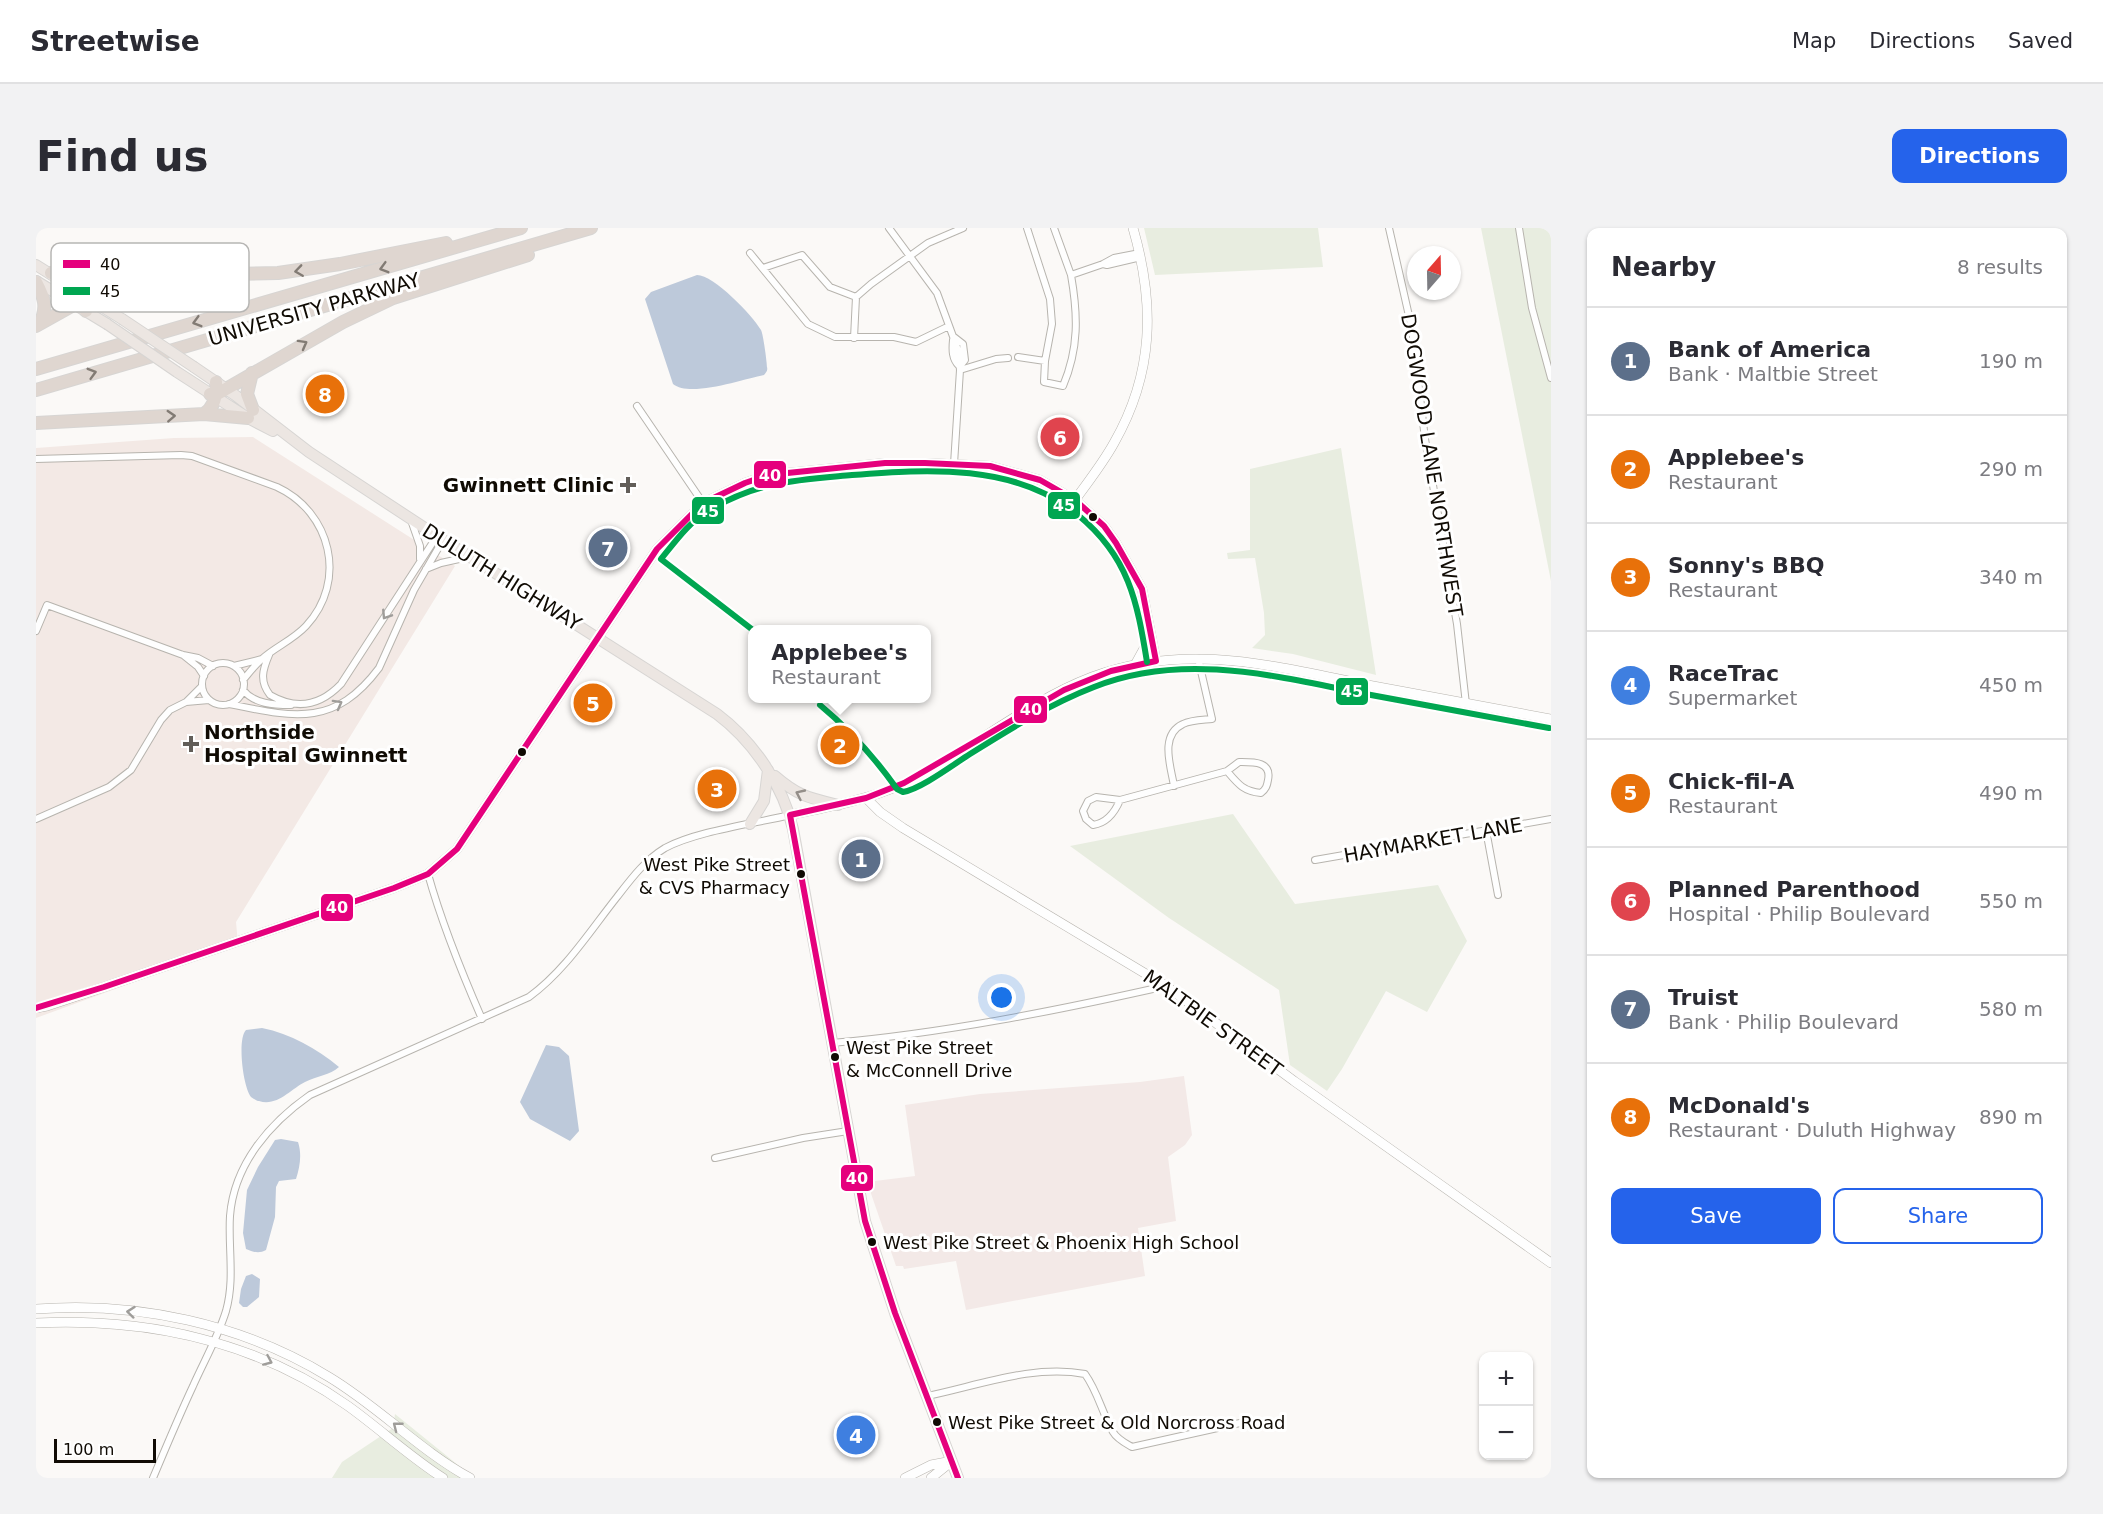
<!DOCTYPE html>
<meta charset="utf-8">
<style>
:root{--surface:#fff;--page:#f2f2f3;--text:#2b2b33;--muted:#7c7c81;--line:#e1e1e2;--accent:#2563eb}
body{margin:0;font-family:"DejaVu Sans",sans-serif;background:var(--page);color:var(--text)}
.controls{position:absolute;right:18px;bottom:18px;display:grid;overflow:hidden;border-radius:12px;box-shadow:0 2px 4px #0004}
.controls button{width:54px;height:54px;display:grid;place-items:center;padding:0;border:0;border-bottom:2px solid var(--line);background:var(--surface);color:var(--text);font:30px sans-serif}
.compass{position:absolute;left:1371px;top:18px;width:54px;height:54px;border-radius:50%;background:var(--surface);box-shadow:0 2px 4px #0004;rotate:20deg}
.scale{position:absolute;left:18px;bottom:15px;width:102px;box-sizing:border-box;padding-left:6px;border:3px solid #100b04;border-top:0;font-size:16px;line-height:21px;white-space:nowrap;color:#100b04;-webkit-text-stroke:4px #fff;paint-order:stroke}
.you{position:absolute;left:966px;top:770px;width:21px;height:21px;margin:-15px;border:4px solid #fff;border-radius:50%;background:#1a73e8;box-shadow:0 0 0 9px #1a73e833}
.badge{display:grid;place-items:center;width:39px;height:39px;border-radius:50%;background:var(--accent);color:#fff;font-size:20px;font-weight:700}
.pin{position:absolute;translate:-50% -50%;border:3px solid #fff;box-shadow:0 2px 6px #0006}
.popup{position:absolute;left:712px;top:397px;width:183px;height:78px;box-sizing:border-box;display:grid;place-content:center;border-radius:12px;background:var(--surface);filter:drop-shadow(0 2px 4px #0005);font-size:20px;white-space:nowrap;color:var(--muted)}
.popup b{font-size:22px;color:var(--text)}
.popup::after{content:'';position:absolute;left:50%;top:100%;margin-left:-12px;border:12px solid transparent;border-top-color:var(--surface)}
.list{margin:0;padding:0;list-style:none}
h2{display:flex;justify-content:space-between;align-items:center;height:78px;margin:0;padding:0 24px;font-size:26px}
h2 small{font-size:20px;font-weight:400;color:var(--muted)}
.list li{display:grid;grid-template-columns:39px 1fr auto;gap:18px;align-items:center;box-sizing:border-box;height:108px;padding:0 24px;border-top:2px solid var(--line)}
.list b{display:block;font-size:22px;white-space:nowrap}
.list p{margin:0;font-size:20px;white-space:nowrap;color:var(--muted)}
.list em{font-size:20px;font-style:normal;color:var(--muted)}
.actions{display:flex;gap:12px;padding:18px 24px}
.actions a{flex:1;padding:14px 0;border:2px solid var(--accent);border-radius:12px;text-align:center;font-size:21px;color:var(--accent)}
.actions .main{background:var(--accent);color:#fff}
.map{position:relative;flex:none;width:1515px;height:1250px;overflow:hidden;border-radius:12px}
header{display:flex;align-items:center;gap:36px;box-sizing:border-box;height:84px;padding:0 30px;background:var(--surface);border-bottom:2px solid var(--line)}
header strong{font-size:28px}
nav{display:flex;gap:33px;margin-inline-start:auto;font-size:21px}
.intro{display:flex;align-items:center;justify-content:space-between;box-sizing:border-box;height:144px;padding:0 36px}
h1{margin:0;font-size:42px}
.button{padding:15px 27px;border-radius:12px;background:var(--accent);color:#fff;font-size:21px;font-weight:700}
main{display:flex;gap:36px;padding:0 36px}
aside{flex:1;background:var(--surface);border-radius:12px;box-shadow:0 2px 4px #0004}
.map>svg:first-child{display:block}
.education{fill:#f3e9e7}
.medical{fill:#f3e9e5}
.green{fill:#e8ede0}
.water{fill:#bdc9da}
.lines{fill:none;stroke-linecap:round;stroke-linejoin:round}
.street-casing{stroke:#b7b4ae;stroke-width:8}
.secondary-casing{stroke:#b7b4ae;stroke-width:10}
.primary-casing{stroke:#d7d5d3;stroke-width:12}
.highway-casing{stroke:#d7d5d3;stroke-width:14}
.street{stroke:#fefefe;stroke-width:6}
.secondary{stroke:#fefefe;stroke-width:9}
.primary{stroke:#ece6e2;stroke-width:10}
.highway{stroke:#dfd6d0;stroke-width:12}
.primary-bridge-casing{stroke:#d7d5d3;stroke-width:12;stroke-linecap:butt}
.primary-bridge{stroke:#ece6e2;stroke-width:10}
.bus-1-casing{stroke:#fff;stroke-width:10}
.bus-2-casing{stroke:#fff;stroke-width:10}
.bus-1{stroke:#e5007d;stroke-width:6}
.bus-2{stroke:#00a651;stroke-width:6}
.oneway{stroke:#827b74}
.oneway2{stroke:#9f9d9a}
.oneway3{stroke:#948e89}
.poi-dot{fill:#625e59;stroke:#fff;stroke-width:2}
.bus-dot{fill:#100b04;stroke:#fff;stroke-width:2}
.labels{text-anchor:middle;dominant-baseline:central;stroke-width:6;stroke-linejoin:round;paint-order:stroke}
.bus-label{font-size:18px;fill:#100b04;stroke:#fff;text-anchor:start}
.street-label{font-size:20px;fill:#100b04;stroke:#fff}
.poi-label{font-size:20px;font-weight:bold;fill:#100b04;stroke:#fff;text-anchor:end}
.key{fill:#fff;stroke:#b7b6b4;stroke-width:1.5}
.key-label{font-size:16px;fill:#100b04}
.line-badge{stroke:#fff;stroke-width:2}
.badge-label{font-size:16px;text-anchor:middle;font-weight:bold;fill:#fff}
</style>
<header>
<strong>Streetwise</strong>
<nav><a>Map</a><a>Directions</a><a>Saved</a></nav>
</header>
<div class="intro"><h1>Find us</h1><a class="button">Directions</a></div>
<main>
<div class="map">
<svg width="1515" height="1250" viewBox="0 0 1515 1250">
<rect width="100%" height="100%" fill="#fbf9f7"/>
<path class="education" d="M1148,848L1156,907L1149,917L1132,929L1140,993L1102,1000L1109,1048L930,1082L920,1033L868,1041L867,1038H860L831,954L879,948L869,877L944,866L1104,854Z"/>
<path class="medical" d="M217,209L419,338L200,694L202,716L0,790V220L138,210Z"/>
<path class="green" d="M1108,0H1282L1287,39L1119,47Z
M1445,0H1515V353Z
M1305,220L1340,447L1257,426L1216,420L1229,407L1228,385L1219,330L1192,331L1191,325L1214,322V241Z
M1197,586L1259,676L1402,657L1431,713L1391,784L1350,763L1306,841L1291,863L1254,837L1243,762L1133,690L1034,618Z
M359,1186L438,1250H296L306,1234L357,1200Z"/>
<path class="water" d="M661,47C678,47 716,87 725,102C727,105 731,134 731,139C732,143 730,144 728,147C707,151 654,170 637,156L609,71L615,64Z
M226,800C255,806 280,820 303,839C294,847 281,848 269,854C255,861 241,879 223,873C221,873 218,871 215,869C207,859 201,811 210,802Z
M510,817L523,819L533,828L543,903L534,913L494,891L484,874Z
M245,911L262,914C266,926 264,939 260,951L243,953L240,959L239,989L230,1022C223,1026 217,1024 210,1021L207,1005L211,962L222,939L239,912Z
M216,1046L224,1051L223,1069L211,1079H207L203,1075L205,1061L210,1048Z"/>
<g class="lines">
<defs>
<path id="street" d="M853,0L901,65L922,122L924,142L918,236
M1018,0L1035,47L1067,36L1078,30L1104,25
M1353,0L1376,101L1389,211L1421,396L1430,476
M1483,0L1496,80L1515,150
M714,25L772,96L799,109H858L880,114L913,98
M1067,36L1071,37L1105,29
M727,40L766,27L794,59L820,69L818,110
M820,69L835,56L892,15L927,0
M918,109L927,116L929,132L924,138
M917,112C916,122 916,131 923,138
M982,129L1009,133L1016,96L1014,71L991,0
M1009,133L1008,154L1027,158C1043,120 1042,87 1035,47
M924,142L960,131L972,130
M601,178L667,275
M0,231L145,227L156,228L241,259C295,284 312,353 270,398C257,412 239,419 226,431C219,437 213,445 207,452
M375,292L384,318V331
M390,341L405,335L432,329
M0,403L11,377L147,427L162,430L177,438
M147,427L162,439L168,448
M233,427C227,441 223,453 234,467C260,482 284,478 305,456L401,308
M166 456a21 21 0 1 1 42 0a21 21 0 1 1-42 0Z
M198,438L226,431
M207,462C218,476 238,477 255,477
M150,474L166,458
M193,476C257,489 298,500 343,440L378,362L407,312
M1203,534C1217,534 1236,533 1232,552C1231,558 1230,561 1225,565C1207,563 1202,556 1191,543Z
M1138,558C1135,539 1123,507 1147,496C1155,492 1167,492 1176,491L1162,430
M1060,569L1084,572C1079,584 1071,595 1057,597L1050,591L1047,583L1052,573Z
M1084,572L1191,543
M0,591L73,559L95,542L125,492L134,482L150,474L173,472
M1450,602L1462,667
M1279,632L1515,591
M392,646C406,696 425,743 446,791
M796,815C908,805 1019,783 1130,758
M679,930L767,910L812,903
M891,1168C941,1158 997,1136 1049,1146C1062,1164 1066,1185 1077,1204C1081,1211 1089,1215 1096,1219L1213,1193
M117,1250C130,1219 143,1188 157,1158C168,1133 182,1109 190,1083C199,1051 192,1020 194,988C198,936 234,895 274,867L493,769C529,743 554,703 581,669C595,651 609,632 629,620C661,603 717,596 754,587"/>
<path id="secondary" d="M1039,272C1052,254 1067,235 1078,215C1118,145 1119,76 1097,0
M1099,437L1110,417L1113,403
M830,570L844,584L867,600L1130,758L1258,853L1515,1035
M754,587C792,579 831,572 867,556C933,525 988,475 1056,449C1153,413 1240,439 1337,458C1396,469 1456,480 1515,491
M0,780L11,778L68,759L358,660L392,646L421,621L621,321L667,275L709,255L732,247L849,235H889L954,238L1004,252L1039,272L1068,298L1080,315L1106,361L1120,433
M0,1081C100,1073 207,1096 293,1149C343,1179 383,1222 434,1250
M0,1095C111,1090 220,1113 312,1178C344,1201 374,1229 407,1250
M869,1250L895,1237L916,1233
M895,1250L916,1233"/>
<path id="primary" d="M0,37L86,91
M0,53L71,96
M158,139L199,167L273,224L401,308L681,486C717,513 747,557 757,601L829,993L859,1085L922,1250
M141,144L212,190L237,203
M739,548C762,568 773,570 802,577
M714,596L728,573L732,542"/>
<path id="highway" d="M15,45L48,49L242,45L304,36L410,15
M0,54C8,69 12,79 4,95
M50,83C38,69 46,58 59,49
M0,98L43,74L56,71
M0,141L485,0
M216,145L211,166L217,182
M0,162L555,0
M174,166L183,165L307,94L357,70L492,27
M168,186C179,179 181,166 180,154
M0,195L168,186L212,190"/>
</defs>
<use href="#street" class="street-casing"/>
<use href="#secondary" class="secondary-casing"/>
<use href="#primary" class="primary-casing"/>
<use href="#highway" class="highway-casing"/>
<use href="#street" class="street"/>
<use href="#secondary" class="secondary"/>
<use href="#primary" class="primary"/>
<use href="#highway" class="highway"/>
<defs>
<path id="primary-bridge" d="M86,91L158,139
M71,96L141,144"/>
</defs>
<use href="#primary-bridge" class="primary-bridge-casing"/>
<use href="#primary-bridge" class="primary-bridge"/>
<defs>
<path id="bus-1" d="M0,780L68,759L358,660L392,646L421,621L621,321L667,275L709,255L732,247L849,235H889L954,238L1004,252L1039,272L1068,298L1080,315L1106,361L1120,433L1075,443L1028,462L868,555L830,570L754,587L829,993L859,1085L922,1250"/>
<path id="bus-2" d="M717,402L625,331C639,314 653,294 672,283C722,253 761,252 816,247C891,241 980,235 1042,287C1093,329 1101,373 1111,434
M784,477C814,502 839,530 861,561L867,564C885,561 918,536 934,526C974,501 1014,476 1058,459C1148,423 1243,449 1335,467C1394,478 1454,489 1513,500"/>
</defs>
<use href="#bus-1" class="bus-1-casing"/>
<use href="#bus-2" class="bus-2-casing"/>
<use href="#bus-1" class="bus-1"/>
<use href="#bus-2" class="bus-2"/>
</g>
<defs><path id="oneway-chevron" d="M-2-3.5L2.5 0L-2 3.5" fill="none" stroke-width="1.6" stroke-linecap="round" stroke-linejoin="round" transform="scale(1.5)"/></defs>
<g class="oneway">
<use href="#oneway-chevron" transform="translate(348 40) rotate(164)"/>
<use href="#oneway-chevron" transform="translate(263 43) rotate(172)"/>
<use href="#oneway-chevron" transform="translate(161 94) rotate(164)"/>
<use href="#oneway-chevron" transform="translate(267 116) rotate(-29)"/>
<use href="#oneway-chevron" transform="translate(56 145) rotate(-16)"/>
<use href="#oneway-chevron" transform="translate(135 188) rotate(-3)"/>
</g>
<g class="oneway2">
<use href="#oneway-chevron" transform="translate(350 387) rotate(123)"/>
<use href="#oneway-chevron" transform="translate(302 476) rotate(-29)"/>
<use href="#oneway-chevron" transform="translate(95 1084) rotate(-174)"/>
<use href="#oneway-chevron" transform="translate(232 1133) rotate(24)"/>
<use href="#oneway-chevron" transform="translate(361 1198) rotate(-142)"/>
</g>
<use class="oneway3" href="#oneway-chevron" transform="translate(764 566) rotate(-155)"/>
<g class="poi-dot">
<path d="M589 248h6v6h6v6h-6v6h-6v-6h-6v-6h6z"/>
<path d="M152 507h6v6h6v6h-6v6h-6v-6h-6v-6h6z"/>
</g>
<g class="bus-dot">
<circle cx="1057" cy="289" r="5"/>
<circle cx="486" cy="524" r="5"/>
<circle cx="765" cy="646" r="5"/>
<circle cx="799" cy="829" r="5"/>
<circle cx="836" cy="1014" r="5"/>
<circle cx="901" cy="1194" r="5"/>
</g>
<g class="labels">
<g class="bus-label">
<text x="754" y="636" text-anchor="end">West Pike Street<tspan x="754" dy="23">&amp; CVS Pharmacy</tspan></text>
<text x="810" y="819">West Pike Street<tspan x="810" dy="23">&amp; McConnell Drive</tspan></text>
<text x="847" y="1014">West Pike Street &amp; Phoenix High School</text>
<text x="912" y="1194">West Pike Street &amp; Old Norcross Road</text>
</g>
<g class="street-label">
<text transform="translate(278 81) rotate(-16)">UNIVERSITY PARKWAY</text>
<text transform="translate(1396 237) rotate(81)">DOGWOOD LANE NORTHWEST</text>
<text transform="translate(466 349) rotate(32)">DULUTH HIGHWAY</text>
<text transform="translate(1397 612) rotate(-10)">HAYMARKET LANE</text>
<text transform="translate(1177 795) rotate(36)">MALTBIE STREET</text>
</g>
<g class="poi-label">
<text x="578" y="257">Gwinnett Clinic</text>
<text x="168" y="504" text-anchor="start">Northside<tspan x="168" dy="23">Hospital Gwinnett</tspan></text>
</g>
</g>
<rect x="15" y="15" width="198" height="69" rx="9" class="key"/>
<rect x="27" y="32" width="27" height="8" fill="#e5007d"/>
<rect x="27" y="59" width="27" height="8" fill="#00a651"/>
<g class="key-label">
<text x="64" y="42">40</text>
<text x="64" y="69">45</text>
</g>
<g class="line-badge">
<rect x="717" y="232" width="34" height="29" rx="6" fill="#e5007d"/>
<rect x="1011" y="263" width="34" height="29" rx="6" fill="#00a651"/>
<rect x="655" y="268" width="34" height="29" rx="6" fill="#00a651"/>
<rect x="1299" y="449" width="34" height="29" rx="6" fill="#00a651"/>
<rect x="977" y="467" width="35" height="29" rx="6" fill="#e5007d"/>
<rect x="284" y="665" width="34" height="29" rx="6" fill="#e5007d"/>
<rect x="804" y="936" width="34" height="28" rx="6" fill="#e5007d"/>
</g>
<g class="badge-label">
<text x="734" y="253">40</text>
<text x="1028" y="283">45</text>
<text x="672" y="289">45</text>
<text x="1316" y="469">45</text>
<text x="995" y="487">40</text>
<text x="301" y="685">40</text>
<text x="821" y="956">40</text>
</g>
</svg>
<div class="controls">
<button>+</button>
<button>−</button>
</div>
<svg class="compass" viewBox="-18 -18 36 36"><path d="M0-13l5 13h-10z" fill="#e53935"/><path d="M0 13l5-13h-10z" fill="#7c7c81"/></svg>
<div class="scale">100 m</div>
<div class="you"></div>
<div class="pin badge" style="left:825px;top:631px;background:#5c6f8a">1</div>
<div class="pin badge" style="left:804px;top:517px;background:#e8710a">2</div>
<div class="popup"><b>Applebee's</b>Restaurant</div>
<div class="pin badge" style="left:681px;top:561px;background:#e8710a">3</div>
<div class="pin badge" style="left:820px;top:1207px;background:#3f7fe0">4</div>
<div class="pin badge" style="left:557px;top:475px;background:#e8710a">5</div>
<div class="pin badge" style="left:1024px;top:209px;background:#e0444e">6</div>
<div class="pin badge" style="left:572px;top:320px;background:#5c6f8a">7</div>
<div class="pin badge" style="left:289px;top:166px;background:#e8710a">8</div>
</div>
<aside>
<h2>Nearby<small>8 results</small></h2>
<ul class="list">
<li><span class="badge" style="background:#5c6f8a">1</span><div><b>Bank of America</b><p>Bank · Maltbie Street</p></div><em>190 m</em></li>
<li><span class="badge" style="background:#e8710a">2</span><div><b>Applebee's</b><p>Restaurant</p></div><em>290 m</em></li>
<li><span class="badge" style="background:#e8710a">3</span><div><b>Sonny's BBQ</b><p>Restaurant</p></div><em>340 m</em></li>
<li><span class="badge" style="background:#3f7fe0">4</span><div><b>RaceTrac</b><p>Supermarket</p></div><em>450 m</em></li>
<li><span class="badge" style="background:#e8710a">5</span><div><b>Chick-fil-A</b><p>Restaurant</p></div><em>490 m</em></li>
<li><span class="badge" style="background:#e0444e">6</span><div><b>Planned Parenthood</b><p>Hospital · Philip Boulevard</p></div><em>550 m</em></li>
<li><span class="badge" style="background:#5c6f8a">7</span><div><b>Truist</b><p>Bank · Philip Boulevard</p></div><em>580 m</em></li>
<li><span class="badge" style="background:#e8710a">8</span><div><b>McDonald's</b><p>Restaurant · Duluth Highway</p></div><em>890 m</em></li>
</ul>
<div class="actions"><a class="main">Save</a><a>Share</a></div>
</aside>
</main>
